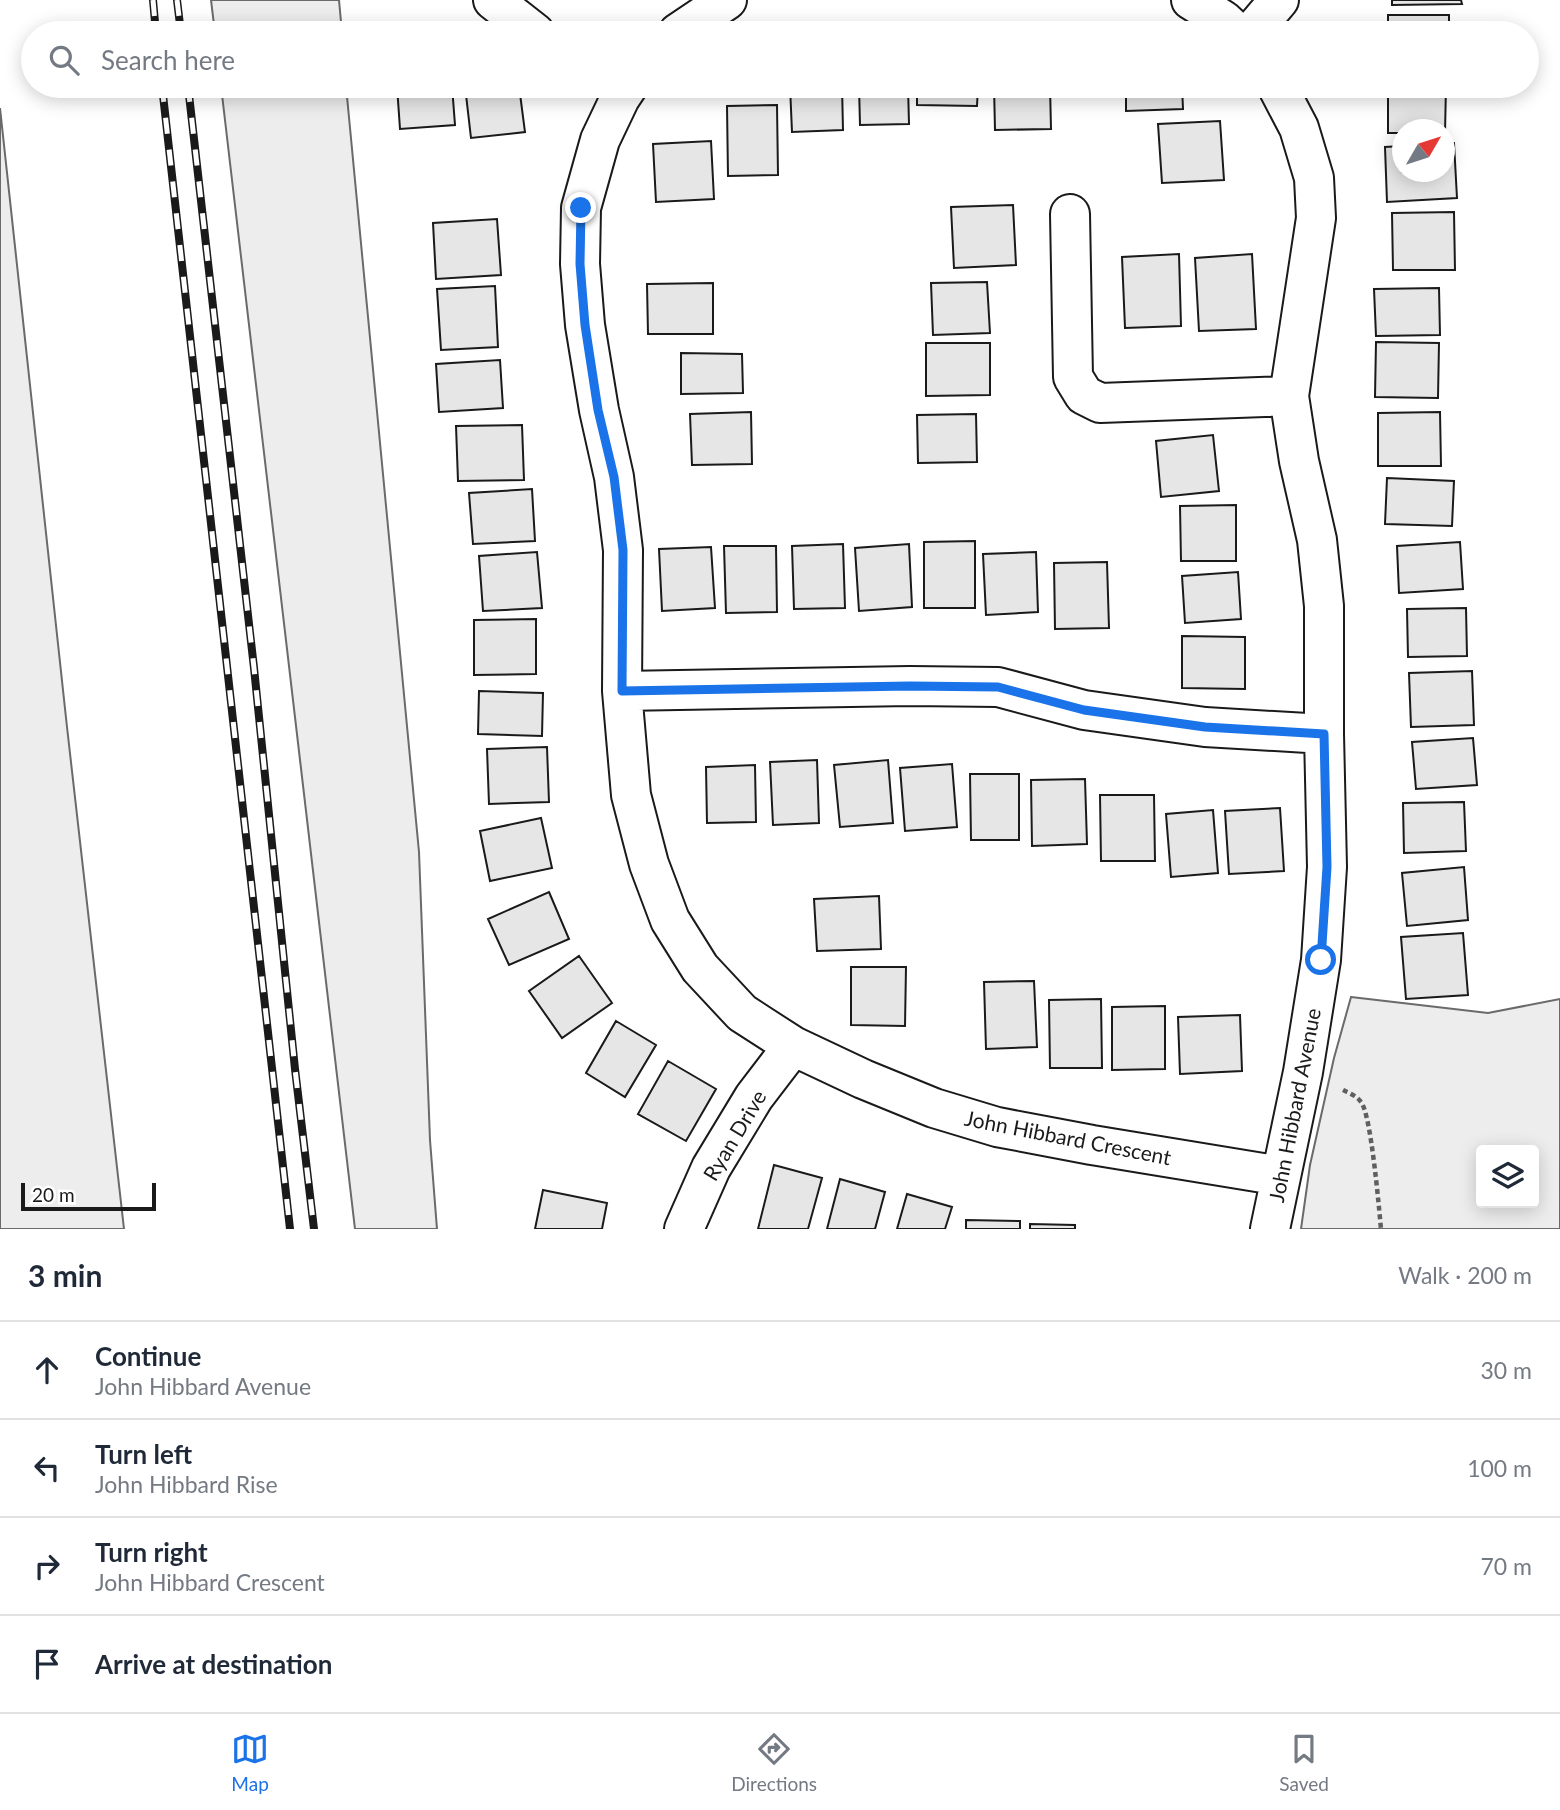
<!DOCTYPE html>
<meta charset="utf-8">
<style>
:root{--surface:#fff;--page:#f6f6f7;--text:#1f2937;--muted:#747a83;--line:#e0e1e3;--accent:#1a73e8}
body{margin:0;font-family:Lato,sans-serif;background:var(--page);color:var(--text)}
.controls{position:absolute;right:21px;bottom:21px;display:grid;overflow:hidden;border-radius:7px;box-shadow:0 4px 18px #0003}
.controls button{width:63px;height:63px;display:grid;place-items:center;padding:0;border:0;border-bottom:2px solid var(--line);background:var(--surface);color:var(--text);font:35px sans-serif}
.compass{position:absolute;left:1392px;top:119px;width:63px;height:63px;border-radius:50%;background:var(--surface);box-shadow:0 4px 18px #0003;rotate:51deg}
.scale{position:absolute;left:21px;bottom:18px;width:135px;box-sizing:border-box;padding-left:7px;border:4px solid #1a1a1a;border-top:0;font-size:19px;line-height:24px;white-space:nowrap;color:#1a1a1a;-webkit-text-stroke:5px #fff;paint-order:stroke}
.stop{position:absolute;width:21px;height:21px;margin:-16px;border:5px solid #1a73e8;border-radius:50%;background:#fff}
.stop.end{background:#1a73e8;border-color:#fff;box-shadow:0 2px 7px #0008}
.list{margin:0;padding:0;list-style:none}
h2{display:flex;justify-content:space-between;align-items:center;height:91px;margin:0;padding:0 28px;font-size:30px}
h2 small{font-size:23px;font-weight:400;color:var(--muted)}
.list li{display:grid;grid-template-columns:46px 1fr auto;gap:21px;align-items:center;box-sizing:border-box;height:98px;padding:0 28px;border-top:2px solid var(--line)}
.list b{display:block;font-size:26px;white-space:nowrap}
.list p{margin:0;font-size:23px;white-space:nowrap;color:var(--muted)}
.list em{font-size:23px;font-style:normal;color:var(--muted)}
.icon{flex:none;width:38px;height:38px;fill:none;stroke:currentColor;stroke-width:2;stroke-linecap:round;stroke-linejoin:round}
.map{position:relative;flex:none;width:1560px;height:1229px;overflow:hidden}
.search{position:absolute;background:var(--surface);box-shadow:0 4px 18px #0003;left:21px;right:21px;top:21px;height:77px;display:flex;align-items:center;gap:18px;box-sizing:border-box;padding:0 24px;border-radius:38px;color:var(--muted);font-size:26px}
.sheet{height:483px;background:var(--surface)}
nav{display:flex;justify-content:space-around;align-items:center;box-sizing:border-box;height:98px;border-top:2px solid var(--line);background:var(--surface);font-size:19px;color:var(--muted)}
nav a{display:grid;justify-items:center;gap:4px}
nav .on{color:var(--accent)}
.map>svg:first-child{display:block}
.built{fill:#ededed;stroke:#6a6a6a;stroke-width:2;fill-rule:evenodd}
.building{fill:#e6e6e6;stroke:#1a1a1a;stroke-width:2}
.lines{fill:none;stroke-linecap:round;stroke-linejoin:round}
.street-casing{stroke:#1a1a1a;stroke-width:42}
.path{stroke:#5f5f5f;stroke-width:4.5;stroke-dasharray:5 3.5;stroke-linecap:butt}
.street{stroke:#fff;stroke-width:38}
.rail-casing{stroke:#1a1a1a;stroke-width:8}
.rail{stroke:#fff;stroke-width:5;stroke-dasharray:16;stroke-linecap:butt}
.route{stroke:#1a73e8;stroke-width:9}
.labels{text-anchor:middle;dominant-baseline:central;stroke-width:5;stroke-linejoin:round;paint-order:stroke}
.street-label{font-size:21px;fill:#1a1a1a;stroke:#fff}
</style>
<div class="map">
<svg width="1560" height="1229" viewBox="0 0 1560 1229">
<rect width="100%" height="100%" fill="#fff"/>
<path class="built" d="M211,0H339L342,33H215Z
M221,86H346L419,852L430,1140L437,1229H355Z
M0,108L67,727L124,1229H0Z
M1351,997L1488,1013L1560,999V1229H1301L1310,1165L1334,1058ZM1481,1150H1534V1203H1481Z"/>
<path class="building" d="M1392,0H1461L1462,4L1392,5Z
M1388,15H1449V33H1388Z
M397,86H452L455,125L400,129Z
M465,86H519L525,132L471,138Z
M790,86H842L843,130L792,132Z
M859,86H908L909,124L860,125Z
M917,86H978L977,106L917,105Z
M994,86H1050L1051,129L995,130Z
M1126,86H1182L1183,109L1126,111Z
M1388,86H1446L1445,133L1444,130H1402V133H1388Z
M777,105L778,175L728,176L727,106Z
M1220,121L1224,180L1162,183L1158,124Z
M711,141L714,199L656,202L653,144Z
M1454,143L1457,198L1387,202L1385,147L1402,146V172H1444V144Z
M1013,205L1016,265L954,268L951,207Z
M1454,212L1455,270H1393L1392,213Z
M497,219L501,275L436,279L433,223Z
M1179,254L1181,326L1125,328L1122,257Z
M1252,254L1256,329L1199,331L1195,258Z
M987,282L990,333L933,335L931,283Z
M713,283V334H648L647,284Z
M495,286L498,347L441,350L437,289Z
M1439,288L1440,335L1376,336L1374,289Z
M1376,342L1439,343L1438,398L1375,397Z
M926,343H990V395L926,396Z
M681,353L742,354L743,393L681,394Z
M500,360L503,408L439,412L436,364Z
M751,412L752,464L692,465L690,414Z
M1440,412L1441,466H1378V413Z
M976,414L977,462L918,463L917,415Z
M522,425L524,480L458,481L456,426Z
M1213,435L1219,491L1161,497L1156,441Z
M1387,478L1454,481L1452,526L1385,524Z
M532,489L535,541L473,544L469,493Z
M1236,505V561H1181L1180,506Z
M975,541V608H924V542Z
M1460,542L1463,589L1399,593L1397,546Z
M843,544L845,608L794,609L792,546Z
M909,544L912,607L859,611L855,548Z
M724,546H776L777,612L726,613Z
M711,547L715,608L662,611L659,549Z
M537,552L542,608L483,611L479,556Z
M1036,552L1038,612L986,615L983,554Z
M1107,562L1109,628L1055,629L1054,563Z
M1238,572L1241,619L1185,623L1182,576Z
M1466,608L1467,656L1408,657L1407,609Z
M536,619V674L474,675V620Z
M1182,636L1245,637V689L1182,688Z
M1472,671L1474,725L1411,727L1409,673Z
M479,691L543,693L542,736L478,734Z
M1473,738L1477,785L1416,789L1412,742Z
M547,747L549,802L489,804L487,749Z
M817,760L819,823L773,825L770,762Z
M888,760L893,823L840,827L834,765Z
M952,764L957,827L905,831L900,768Z
M755,765L756,822L707,823L706,767Z
M970,774H1019V840H971Z
M1085,779L1087,844L1032,846L1031,780Z
M1100,795H1154L1155,861H1101Z
M1464,802L1466,851L1404,853L1403,803Z
M1280,808L1284,871L1229,874L1225,811Z
M1213,810L1218,873L1171,877L1166,814Z
M541,818L552,868L490,881L480,831Z
M1464,867L1468,920L1407,926L1402,873Z
M549,892L569,939L509,965L488,919Z
M879,896L881,949L817,951L814,899Z
M1463,933L1468,995L1406,999L1401,937Z
M579,956L612,1003L562,1038L529,991Z
M851,967H906L905,1026L851,1025Z
M1034,981L1037,1047L986,1049L984,982Z
M1101,999L1102,1068H1050L1049,1000Z
M1165,1006V1069L1112,1070V1007Z
M1240,1015L1242,1071L1180,1074L1178,1017Z
M616,1021L656,1045L625,1097L586,1073Z
M668,1061L716,1089L686,1141L638,1114Z
M774,1165L822,1178L808,1229H758Z
M840,1179L885,1192L875,1229H827Z
M543,1190L607,1203L602,1229H535Z
M907,1194L952,1207L945,1229H897Z
M966,1220L1020,1221V1229H966Z
M1030,1224L1075,1225V1229H1030Z"/>
<g class="lines">
<defs>
<path id="street" d="M493,0L535,33
M1191,0L1223,20L1237,33
M678,33L727,0
M1251,33L1279,0
M628,86L620,98L600,140L581,208L580,264L585,325L599,410L614,477L623,550L622,691L631,795L649,864L670,920L700,968L742,1013L793,1046L863,1079L934,1108L997,1127L1092,1145L1281,1176
M1070,214L1073,377L1084,395L1100,403L1289,396
M622,691L910,686L998,687L1084,710L1205,727L1324,734
M684,1229L711,1168L754,1097L793,1046
M1270,1229L1303,1072L1321,960L1327,867L1324,734V606L1317,540L1299,461L1289,396L1316,218L1314,178L1299,128L1277,86"/>
</defs>
<use href="#street" class="street-casing"/>
<path class="path" d="M1343,1090C1349,1093 1357,1096 1361,1102C1371,1114 1379,1208 1381,1229"/>
<use href="#street" class="street"/>
<defs>
<path id="rail" d="M153,0L156,33
M177,0L181,33
M162,86L290,1229
M188,86L254,668L295,1069L314,1229"/>
</defs>
<use href="#rail" class="rail-casing"/>
<use href="#rail" class="rail"/>
</g>
<g class="lines">
<path class="route" d="M581,208L580,264L585,325L598,410L614,477L623,550L622,691L910,686L998,687L1084,710L1205,727L1324,734L1327,867L1321,960"/>
</g>
<g class="labels">
<g class="street-label">
<text transform="translate(1294 1105) rotate(-79)">John Hibbard Avenue</text>
<text transform="translate(734 1135) rotate(-59)">Ryan Drive</text>
<text transform="translate(1068 1137) rotate(11)">John Hibbard Crescent</text>
</g>
</g>
</svg>
<div class="controls">
<button><svg class="icon" aria-label="layers" viewBox="0 0 24 24"><path d="M12 4l9 5-9 5-9-5zM3 14l9 5 9-5"/></svg></button>
</div>
<svg class="compass" viewBox="-18 -18 36 36"><path d="M0-13l5 13h-10z" fill="#e53935"/><path d="M0 13l5-13h-10z" fill="#747a83"/></svg>
<div class="scale">20 m</div>
<div class="stop" style="left:1321px;top:960px"></div>
<div class="stop end" style="left:581px;top:208px"></div>
<div class="search"><svg class="icon" aria-label="search" viewBox="0 0 24 24"><circle cx="10" cy="10" r="6"/><path d="M15 15l6 6"/></svg>Search here</div>
</div>
<section class="sheet">
<h2>3 min<small>Walk · 200 m</small></h2>
<ul class="list">
<li><svg class="icon" aria-label="ahead" viewBox="0 0 24 24"><path d="M12 20V5M6 11l6-6 6 6"/></svg><div><b>Continue</b><p>John Hibbard Avenue</p></div><em>30 m</em></li>
<li><svg class="icon" aria-label="left" viewBox="0 0 24 24"><path d="M17 20v-9H6M10 6l-5 5 5 5"/></svg><div><b>Turn left</b><p>John Hibbard Rise</p></div><em>100 m</em></li>
<li><svg class="icon" aria-label="right" viewBox="0 0 24 24"><path d="M7 20v-9h11M14 6l5 5-5 5"/></svg><div><b>Turn right</b><p>John Hibbard Crescent</p></div><em>70 m</em></li>
<li><svg class="icon" aria-label="arrive" viewBox="0 0 24 24"><path d="M6 21V4h12l-3 4 3 4H6"/></svg><div><b>Arrive at destination</b></div></li>
</ul>
</section>
<nav>
<a class="on"><svg class="icon" aria-label="map" viewBox="0 0 24 24"><path d="M3 6l6-2 6 2 6-2v14l-6 2-6-2-6 2zM9 4v14M15 6v14"/></svg>Map</a>
<a><svg class="icon" aria-label="directions" viewBox="0 0 24 24"><path d="M12 3l9 9-9 9-9-9zM9 14v-3h6M13 9l2 2-2 2"/></svg>Directions</a>
<a><svg class="icon" aria-label="saved" viewBox="0 0 24 24"><path d="M7 4h10v16l-5-4-5 4z"/></svg>Saved</a>
</nav>
